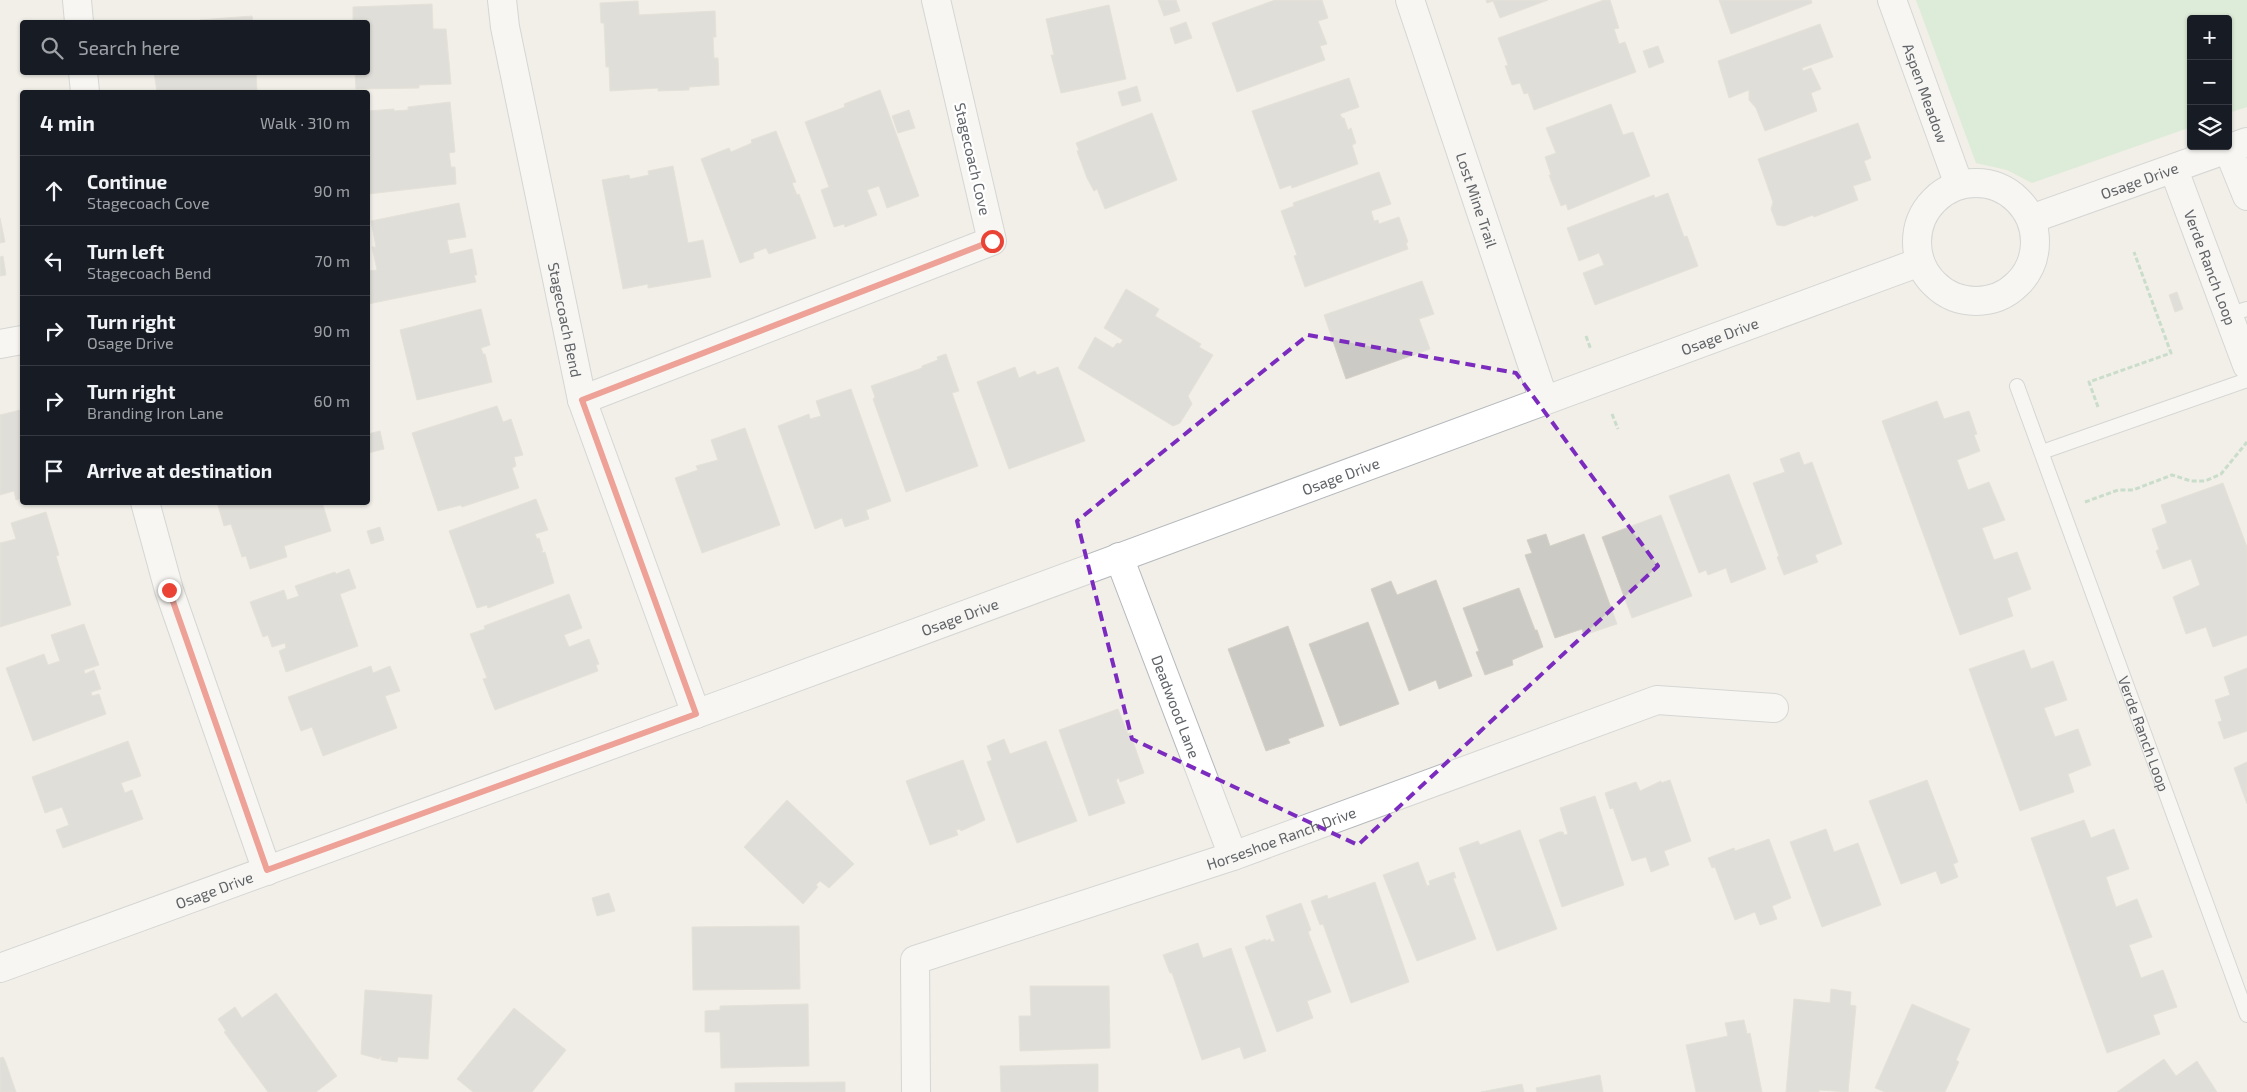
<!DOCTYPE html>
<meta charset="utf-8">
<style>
:root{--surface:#171b24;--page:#20242c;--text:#f1f3f6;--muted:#9ea1a6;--line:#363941}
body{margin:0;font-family:"Exo 2",sans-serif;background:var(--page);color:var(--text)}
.controls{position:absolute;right:15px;top:15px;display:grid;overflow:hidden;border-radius:5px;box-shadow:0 1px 4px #0004}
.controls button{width:45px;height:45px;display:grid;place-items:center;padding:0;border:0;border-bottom:1px solid var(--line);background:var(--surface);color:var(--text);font:25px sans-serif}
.stop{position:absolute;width:15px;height:15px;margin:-11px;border:4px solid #ea4335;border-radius:50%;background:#fff}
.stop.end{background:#ea4335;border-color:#fff;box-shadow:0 1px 5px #0008}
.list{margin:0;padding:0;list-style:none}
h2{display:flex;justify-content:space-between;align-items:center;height:65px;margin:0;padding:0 20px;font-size:21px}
h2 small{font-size:16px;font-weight:400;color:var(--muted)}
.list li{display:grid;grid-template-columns:32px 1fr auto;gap:15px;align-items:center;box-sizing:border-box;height:70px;padding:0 20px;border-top:1px solid var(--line)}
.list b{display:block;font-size:19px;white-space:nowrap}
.list p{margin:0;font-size:16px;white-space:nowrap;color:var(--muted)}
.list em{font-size:16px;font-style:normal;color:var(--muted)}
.icon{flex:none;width:28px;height:28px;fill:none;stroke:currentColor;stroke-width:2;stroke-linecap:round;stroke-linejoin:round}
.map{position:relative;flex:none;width:2247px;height:1092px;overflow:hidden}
.search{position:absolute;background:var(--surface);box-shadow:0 1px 4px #0004;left:20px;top:20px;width:350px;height:55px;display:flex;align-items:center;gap:12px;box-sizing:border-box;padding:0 18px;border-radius:5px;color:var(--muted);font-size:19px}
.panel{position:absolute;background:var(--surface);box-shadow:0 1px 4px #0004;left:20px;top:90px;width:350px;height:415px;border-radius:5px}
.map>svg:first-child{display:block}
.green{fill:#c5e8c5}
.building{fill:#cccac5;stroke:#d6d1c6}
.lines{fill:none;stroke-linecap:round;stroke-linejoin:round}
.service-casing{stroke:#b5b8bc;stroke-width:16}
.minor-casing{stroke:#b5b8bc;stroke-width:30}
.tertiary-casing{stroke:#b5b8bc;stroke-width:30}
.path{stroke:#9cc7a9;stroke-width:3;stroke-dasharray:5 2.5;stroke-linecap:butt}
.service{stroke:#fff;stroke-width:14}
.minor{stroke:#fff;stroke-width:28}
.tertiary{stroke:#fff;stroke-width:28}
.route{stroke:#ea4335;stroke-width:6}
.marked{fill:none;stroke:#7b2cbf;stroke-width:4;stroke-dasharray:10 6;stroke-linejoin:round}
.labels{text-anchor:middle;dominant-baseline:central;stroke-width:4.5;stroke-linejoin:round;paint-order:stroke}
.street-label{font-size:15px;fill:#5f6368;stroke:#fff}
</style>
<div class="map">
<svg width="2247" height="1092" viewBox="0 0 2247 1092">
<rect width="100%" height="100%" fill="#f1efe8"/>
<path class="green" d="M1916,0H2247V107L2228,113V19H2191V127L2032,183L2007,170L1976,163Z"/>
<path class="building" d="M1158,0H1176L1180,11L1164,16Z
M1275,0H1322L1328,18L1318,21L1327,44L1320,46L1325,60L1237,92L1212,23Z
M1486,0H1548L1500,18L1493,1L1487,3Z
M1604,0H1610L1619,28L1614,29L1619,44L1625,42L1636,72L1534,110L1528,93L1524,94L1520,83L1512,85L1505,66L1508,65L1498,38Z
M1719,0H1811L1812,3L1731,34Z
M638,1L639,15L715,11L716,37H713L714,58H718L719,85L689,87V90L658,91V88L610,91L609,67H606L604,23H601L600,3Z
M432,4L433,29H446L451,84L419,85V88L356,89L355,72H368V22H353V7Z
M1109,5L1126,79L1061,93L1051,55H1054L1046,19Z
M252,16L253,22H200V20Z
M1186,22L1192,38L1175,44L1170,28Z
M1820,24L1833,57L1802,68L1803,71L1811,68L1821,89L1811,93L1817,111L1765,131L1756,108L1749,100V90L1729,98L1718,61Z
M1658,46L1664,62L1649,68L1643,51Z
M154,72H256L257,92H157Z
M1349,78L1359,107L1340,114L1342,118H1344L1348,130L1351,128L1356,143L1352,145L1358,164L1292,188L1291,185L1280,189L1252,111Z
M1137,86L1141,101L1122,106L1118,92Z
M880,90L919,196L887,208L879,186L867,190L877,215L845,227L844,224L834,227L821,190L829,187L805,122L845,107L844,104Z
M450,102L455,152L449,153L451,167H455L456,184L368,194V111L394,109V111L408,110V107Z
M1611,104L1623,135L1633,132L1650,176L1568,210L1566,204L1561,206L1549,175H1551L1545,157L1556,153L1546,128Z
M909,110L915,128L898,133L892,116Z
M1152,113L1177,180L1105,209L1097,189L1094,191L1087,178L1077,151L1079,150L1076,143Z
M1858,123L1871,158L1864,161L1871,180L1853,186L1858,200L1814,217L1813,215L1784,226L1777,225L1771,209L1773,202L1758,159Z
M776,131L796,182L792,183L797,195L799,194L816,238L769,254L766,248L753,253L754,258L740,263L701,159L729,148L731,152L752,143L751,140Z
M673,166L688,243L703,240L711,277L648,288V284L623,289L602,180L629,175L630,179L649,175L648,171Z
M1379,172L1391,204L1371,211L1374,221L1378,220L1379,224L1399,217L1408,242L1406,243L1408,249L1305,287L1294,256L1297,255L1281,211L1294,206L1293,203Z
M1668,193L1684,237L1687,236L1698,266L1595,305L1583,273L1604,265L1602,260L1599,253L1579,261L1567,228L1654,195L1655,198Z
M459,203L466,237L447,240L450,254L472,249L477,275H474L476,282L368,304V271L377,270L372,247H376L371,221Z
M0,218L5,242L0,243Z
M3,256L6,275L0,276V257Z
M1422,281L1434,314L1419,319L1430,349L1346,379L1324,315Z
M1126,289L1159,309L1155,316L1201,344L1199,347L1213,355L1188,396L1192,404L1180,423L1173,426L1078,368L1095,337L1113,348L1117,343L1120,344L1123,340L1104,328Z
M2177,292L2183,309L2175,312L2169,295Z
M481,309L490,345L481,348L483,354H485L492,382L417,400L400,330Z
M946,354L959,391L952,393L978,466L906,492L873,399L875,397L871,386L922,368V366L938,360L937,357Z
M1015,367L1019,378L1035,371L1037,375L1058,367L1085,441L1009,469L977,382Z
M851,389L891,501L866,510L869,519L845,527L842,518L815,529L778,426L809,414L810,419L821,416L816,401Z
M1937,401L1944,419L1969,411L1977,434L1974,435L1980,451L1957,460L1968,490L1989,482L2005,520L1982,528L1994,560L2017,552L2031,589L2007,598L2013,616L1960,635L1882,421Z
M497,406L503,422L511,419L523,455L514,457L516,466L512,468L519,488L462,507L461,505L438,511L412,433Z
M20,410L22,422V498L16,500L14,491L0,495V415Z
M745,428L780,525L702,553L675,478L698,470L696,466L718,460L711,440Z
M380,431L384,449L368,453V434Z
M1799,452L1804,465L1812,462L1842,544L1815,555L1818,562L1784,575L1777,557L1779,556L1753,483L1785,472L1780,459Z
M1729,474L1766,569L1731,583L1726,568L1708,575L1706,570L1699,573L1669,496Z
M2223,483L2247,547V635L2213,647L2206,627L2186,634L2173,597L2200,585L2191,559L2163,569L2156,551L2159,549L2152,529L2167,523L2161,505Z
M536,499L548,530L535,534L537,539L539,538L543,551H541L542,553L545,552L554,583L488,608L487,605L477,608L449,531Z
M217,502H322L331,531L284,546L287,557L250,569L246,556L242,557L231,524L224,526Z
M46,512L59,555L56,556L71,605L0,627V543L16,539L11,523Z
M1661,515L1692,596L1632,618L1602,537Z
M380,527L384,540L371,544L367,531Z
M1546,534L1550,546L1584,534L1617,624L1584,635L1582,629L1555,638L1525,555L1532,553L1527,540Z
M349,569L356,588L340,594L358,646L286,672L279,651L286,648L285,643L272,647L268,635L263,637L250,602L284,590L287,600L299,596L295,586L335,572L336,574Z
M1436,580L1472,676L1439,689L1436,680L1409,691L1371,589L1391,581L1397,595Z
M1519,588L1535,630H1537L1543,647L1512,660L1513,665L1485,675L1476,652L1479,651L1463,608Z
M569,594L582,628L564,635L569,647L589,639L599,664L596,665L598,671L495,710L483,679L487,678L470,634L485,629L484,626Z
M1368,622L1399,704L1340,726L1309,644Z
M84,624L99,665L84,670L85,674L94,670L101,689L91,692L92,696L99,694L106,714L33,741L6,668L44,654L48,665L60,661L51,635Z
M1288,626L1324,726L1288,739L1290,743L1266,751L1228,649Z
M2024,650L2031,669L2053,661L2067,700L2044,708L2055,737L2078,729L2091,765L2068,774L2074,792L2020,811L1969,669Z
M371,666L373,673L390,666L400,691L385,696L397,728L323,756L312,727L301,731L288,697Z
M2247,668V731L2224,739L2218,722L2222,721L2215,700L2230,695L2224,677Z
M1118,709L1128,734L1130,733L1144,773L1120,782L1119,778L1116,780L1125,803L1089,816L1059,730Z
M1004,739L1010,754L1046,741L1077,821L1017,843L987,762L992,760L987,746Z
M128,741L141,776L121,783L125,793L132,790L143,819L63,848L56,830L69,825L62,807L45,813L32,777Z
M963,760L985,820L961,831L960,829L956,830L958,835L930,845L906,781Z
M2247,762V804L2234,768Z
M1670,780L1691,841L1664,851L1669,865L1651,872L1646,857L1632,861L1613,808L1610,809L1605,793L1636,782L1640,791L1661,781V783Z
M1927,780L1958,862L1953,864L1958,877L1941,884L1936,871L1901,884L1869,801Z
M1595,796L1624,885L1562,907L1539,840L1559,832H1563L1564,835L1568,834L1560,808Z
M787,800L854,864L829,888L820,881L816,885L818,887L803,904L744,847Z
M2084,820L2091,838L2114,829L2129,869L2106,877L2116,907L2137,899L2152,937L2129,945L2141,978L2163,970L2177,1007L2153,1015L2160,1034L2107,1053L2031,838Z
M1826,829L1834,852L1858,843L1881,905L1822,927L1790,842Z
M1520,830L1557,929L1497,951L1459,848L1478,841L1480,845Z
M1769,839L1791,898L1772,906L1777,919L1760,925L1755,912L1735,920L1715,867L1712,868L1708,858L1734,848L1735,851Z
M1418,862L1427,886L1430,885L1429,881L1454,872L1456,878H1453L1476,939L1417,961L1383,875Z
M1375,882L1409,982L1351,1003L1323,924L1320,925L1311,901L1327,895L1328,899Z
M609,893L615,911L597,916L592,898Z
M1301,903L1311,930L1308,932L1331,992L1307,1001L1313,1018L1277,1032L1245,947L1265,939L1266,941L1270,939L1271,942L1275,941L1266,916Z
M799,926L800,989L693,990L692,927Z
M1198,943L1203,958L1231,948L1266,1051L1244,1059L1240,1047L1202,1060L1172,973H1170L1163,955Z
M1030,986H1109L1110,1048L1020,1051L1019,1016H1031Z
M1831,989L1851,992L1850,1005L1856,1006L1848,1092L1819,1090V1092H1786L1794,999L1830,1003Z
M365,990L432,995L428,1059L398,1057L397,1062L381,1060V1056L379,1059L361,1054Z
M276,993L337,1076L316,1092H268L224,1032L226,1031L218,1019L235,1007L242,1018Z
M808,1004L809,1066L721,1068L720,1032H705V1011L720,1010V1006Z
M1912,1004L1970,1029L1956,1060L1959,1062L1945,1092H1885L1875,1088Z
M514,1008L566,1050L532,1092H473L457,1079Z
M1744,1020L1747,1034L1750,1033L1762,1092H1696L1686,1045L1728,1036L1725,1023Z
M3,1057L6,1063L16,1092H0V1058Z
M2164,1059L2176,1076L2197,1061L2217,1092H2117Z
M1098,1064V1092H1001L1000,1066Z
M1600,1075L1603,1092H1537L1536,1088Z
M845,1082V1092H735V1083Z
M1522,1084L1524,1092H1481Z"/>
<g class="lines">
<defs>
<g id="service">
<path d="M2228,315L2247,309"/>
<path id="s1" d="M2017,386L2247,1015"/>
<path d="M2042,452L2247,380"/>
</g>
<g id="minor">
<path d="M77,0L79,22"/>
<path id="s2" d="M502,0L505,27L582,400L696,714"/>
<path id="s3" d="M1410,0L1544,400"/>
<path id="s4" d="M1892,0L1959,185"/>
<path d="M83,72L85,92"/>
<path d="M2228,149L2247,196"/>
<path id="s5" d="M2174,170L2247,365"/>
<path d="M0,344L22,340"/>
<path d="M582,400L992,241L936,0"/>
<path d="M145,502L169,590L267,871"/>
<path id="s6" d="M1119,557L1233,856"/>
<path id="s7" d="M916,1092L915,960L1233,856L1657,700L1774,708"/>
</g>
<g id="tertiary">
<circle cx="1976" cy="242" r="59"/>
<path id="s8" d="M2031,219L2247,142"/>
<path id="s9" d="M0,968L745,696L1920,262"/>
</g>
</defs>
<use href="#service" class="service-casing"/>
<use href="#minor" class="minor-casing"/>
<use href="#tertiary" class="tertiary-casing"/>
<path class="path" d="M1586,336L1591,350
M2098,407L2089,382L2171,353L2134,252
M1612,414L1618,429
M2085,502L2118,490H2133L2172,475L2191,481H2205L2221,474L2247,442"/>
<use href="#service" class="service"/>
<use href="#minor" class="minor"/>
<use href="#tertiary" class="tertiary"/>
</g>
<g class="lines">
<path class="route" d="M169,590L267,870L696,714L582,400L992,241"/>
</g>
<path d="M0 0H2247V1092H0ZM1308,335L1516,373L1658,566L1358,845L1132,739L1077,521Z" fill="#f1efe8" fill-opacity=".55" fill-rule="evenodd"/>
<path class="marked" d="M1308,335L1516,373L1658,566L1358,845L1132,739L1077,521Z"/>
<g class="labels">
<g class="street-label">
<text stroke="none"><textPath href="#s4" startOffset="99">Aspen Meadow</textPath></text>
<text transform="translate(973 159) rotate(77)">Stagecoach Cove</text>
<text stroke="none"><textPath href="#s8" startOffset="115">Osage Drive</textPath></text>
<text stroke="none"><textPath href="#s3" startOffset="211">Lost Mine Trail</textPath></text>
<text stroke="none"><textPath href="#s5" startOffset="104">Verde Ranch Loop</textPath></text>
<text stroke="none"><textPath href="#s2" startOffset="326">Stagecoach Bend</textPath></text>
<text stroke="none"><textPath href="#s9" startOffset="1832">Osage Drive</textPath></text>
<text stroke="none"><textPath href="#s9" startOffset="1428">Osage Drive</textPath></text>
<text stroke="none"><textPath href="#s9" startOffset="1022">Osage Drive</textPath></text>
<text stroke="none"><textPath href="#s6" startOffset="160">Deadwood Lane</textPath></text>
<text stroke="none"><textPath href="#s1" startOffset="370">Verde Ranch Loop</textPath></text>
<text stroke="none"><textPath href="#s7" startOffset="518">Horseshoe Ranch Drive</textPath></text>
<text stroke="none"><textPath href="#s9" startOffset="228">Osage Drive</textPath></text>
</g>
</g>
</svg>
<div class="controls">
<button>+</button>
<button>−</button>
<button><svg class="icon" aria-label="layers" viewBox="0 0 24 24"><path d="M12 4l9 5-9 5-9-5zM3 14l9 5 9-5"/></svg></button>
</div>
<div class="stop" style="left:992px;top:241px"></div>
<div class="stop end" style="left:169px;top:590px"></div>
<div class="search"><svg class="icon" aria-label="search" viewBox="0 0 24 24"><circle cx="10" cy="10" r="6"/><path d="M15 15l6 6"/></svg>Search here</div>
<section class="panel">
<h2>4 min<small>Walk · 310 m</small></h2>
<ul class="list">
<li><svg class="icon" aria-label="ahead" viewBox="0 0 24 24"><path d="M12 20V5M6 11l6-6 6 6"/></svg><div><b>Continue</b><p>Stagecoach Cove</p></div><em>90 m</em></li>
<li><svg class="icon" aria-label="left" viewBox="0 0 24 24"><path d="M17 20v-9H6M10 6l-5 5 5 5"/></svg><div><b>Turn left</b><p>Stagecoach Bend</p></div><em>70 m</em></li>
<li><svg class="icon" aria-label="right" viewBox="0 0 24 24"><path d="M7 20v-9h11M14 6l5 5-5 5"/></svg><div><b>Turn right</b><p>Osage Drive</p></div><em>90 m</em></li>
<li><svg class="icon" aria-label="right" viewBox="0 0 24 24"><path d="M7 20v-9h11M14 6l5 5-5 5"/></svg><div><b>Turn right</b><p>Branding Iron Lane</p></div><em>60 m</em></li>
<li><svg class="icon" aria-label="arrive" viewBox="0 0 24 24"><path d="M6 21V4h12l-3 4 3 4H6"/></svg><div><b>Arrive at destination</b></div></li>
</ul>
</section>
</div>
